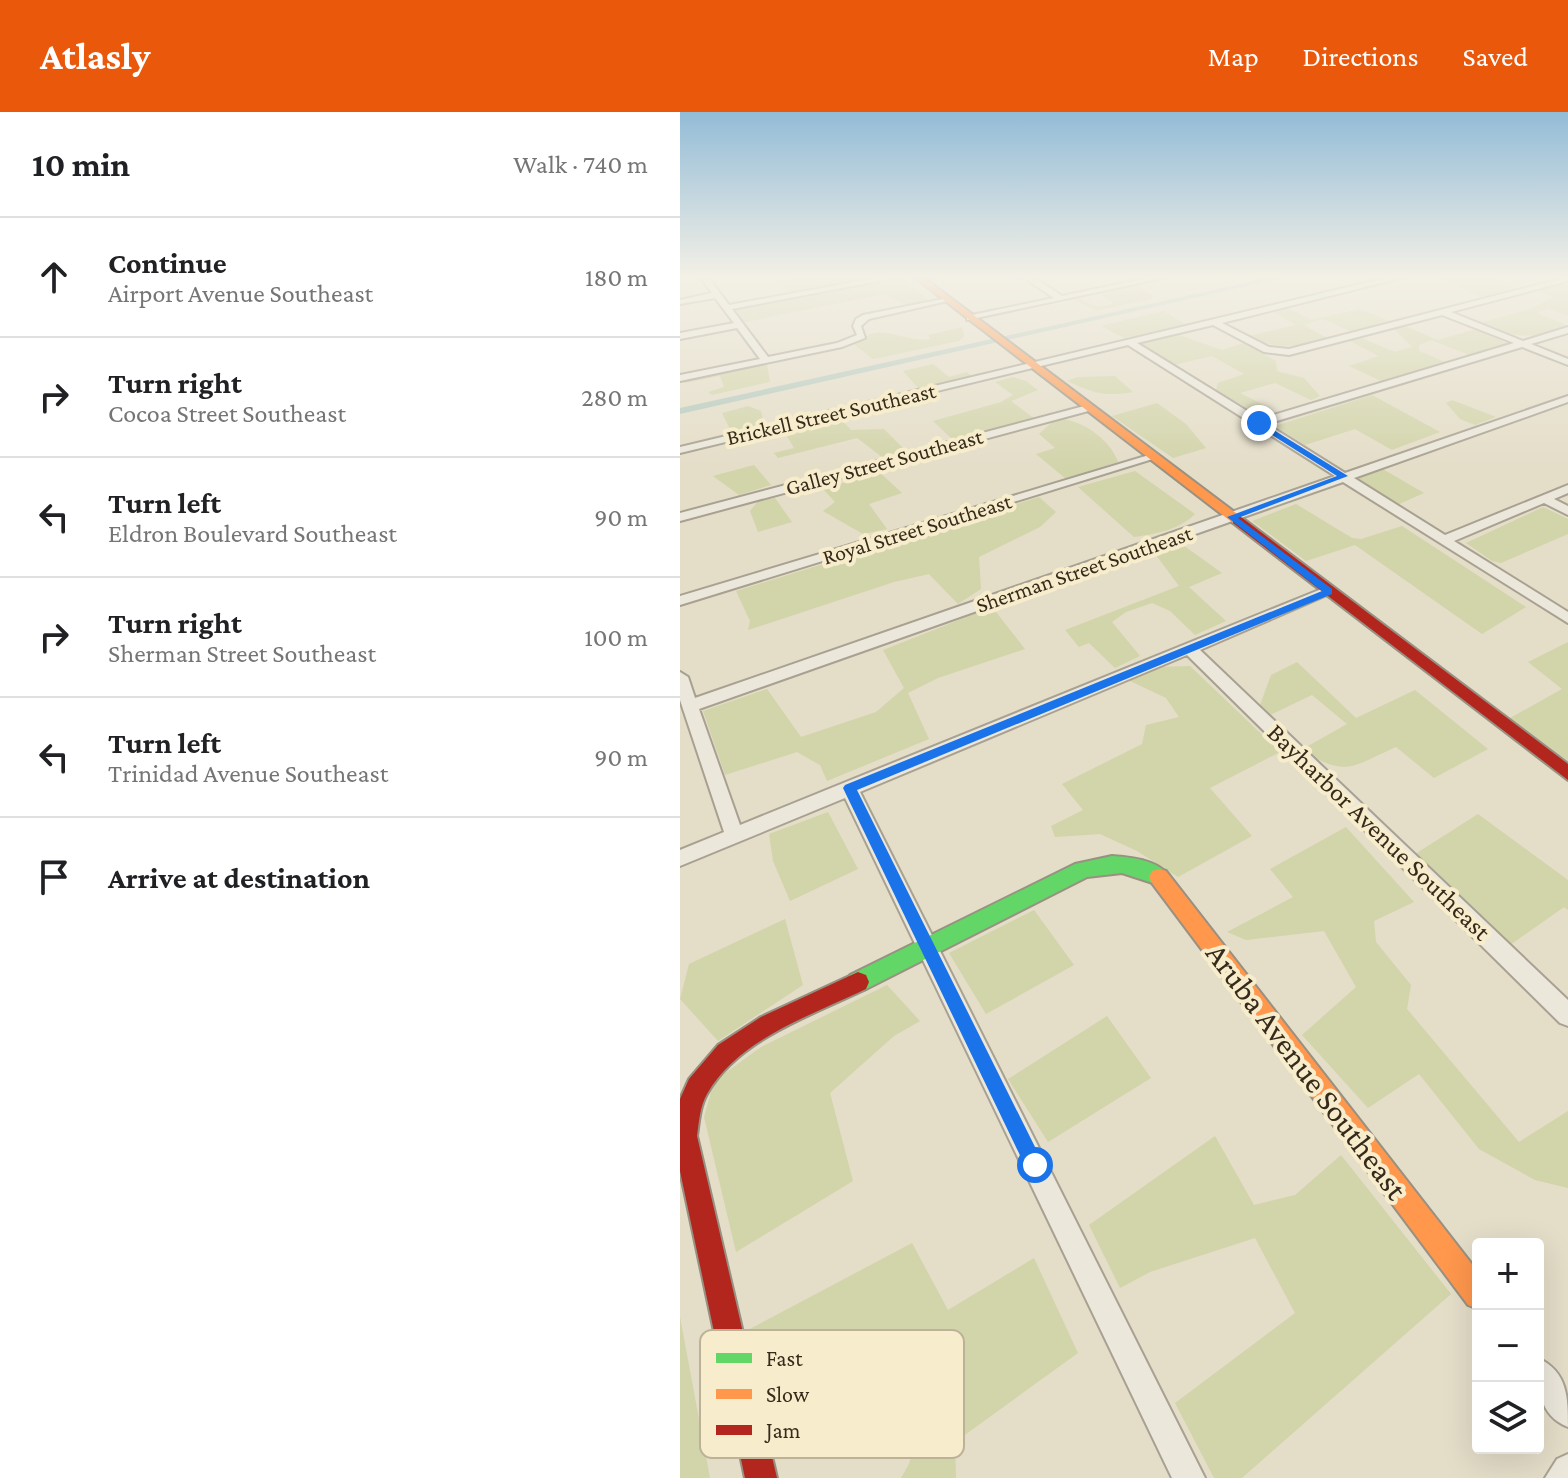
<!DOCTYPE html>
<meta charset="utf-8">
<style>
:root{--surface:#fff;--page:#f2f2f2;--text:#202124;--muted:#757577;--line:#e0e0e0;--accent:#ea580c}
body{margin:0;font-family:"Crimson Pro",serif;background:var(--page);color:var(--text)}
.controls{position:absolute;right:24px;bottom:24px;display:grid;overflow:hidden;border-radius:8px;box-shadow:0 8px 32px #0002}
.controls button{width:72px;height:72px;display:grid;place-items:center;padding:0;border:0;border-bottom:2px solid var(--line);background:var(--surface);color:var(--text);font:40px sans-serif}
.stop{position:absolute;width:24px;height:24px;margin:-18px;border:6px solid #1a73e8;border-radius:50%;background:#fff}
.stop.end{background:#1a73e8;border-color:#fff;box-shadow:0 2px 8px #0008}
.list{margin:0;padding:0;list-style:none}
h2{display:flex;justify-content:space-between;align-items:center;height:104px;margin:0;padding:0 32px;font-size:34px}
h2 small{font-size:26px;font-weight:400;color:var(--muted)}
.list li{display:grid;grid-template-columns:52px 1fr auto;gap:24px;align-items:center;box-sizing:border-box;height:120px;padding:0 32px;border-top:2px solid var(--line)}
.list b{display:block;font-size:30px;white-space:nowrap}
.list p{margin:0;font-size:26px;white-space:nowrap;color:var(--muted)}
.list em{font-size:26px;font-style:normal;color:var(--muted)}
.icon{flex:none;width:44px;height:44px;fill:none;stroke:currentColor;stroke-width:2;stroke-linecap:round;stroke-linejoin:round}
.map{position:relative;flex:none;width:888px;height:1366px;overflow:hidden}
header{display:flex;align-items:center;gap:48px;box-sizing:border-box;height:112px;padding:0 40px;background:var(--accent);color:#fff}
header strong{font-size:38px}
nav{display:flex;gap:44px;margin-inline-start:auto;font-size:28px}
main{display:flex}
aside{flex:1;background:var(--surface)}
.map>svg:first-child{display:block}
.green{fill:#d2d4aa}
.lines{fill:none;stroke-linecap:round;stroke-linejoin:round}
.canal{fill:#b5c9be;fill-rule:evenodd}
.street-casing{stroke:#a8a192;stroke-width:4}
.fast-casing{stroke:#989182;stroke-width:4}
.slow-casing{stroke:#989182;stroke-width:4}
.jam-casing{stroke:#989182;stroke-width:4}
.street{fill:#ebe7db;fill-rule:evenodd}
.fast{fill:#63d668;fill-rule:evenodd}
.slow{fill:#ff974d;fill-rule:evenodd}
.jam{fill:#b3261e;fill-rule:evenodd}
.route{fill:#1a73e8}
.labels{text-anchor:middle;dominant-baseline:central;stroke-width:8;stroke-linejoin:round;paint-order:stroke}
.far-street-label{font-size:22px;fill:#362a1b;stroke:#f7edcc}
.street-label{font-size:26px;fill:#362a1b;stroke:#f7edcc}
.near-street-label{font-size:32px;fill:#362a1b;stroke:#f7edcc}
.key{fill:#f7edcc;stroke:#bdb297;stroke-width:2}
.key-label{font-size:22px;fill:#362a1b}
</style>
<header>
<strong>Atlasly</strong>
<nav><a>Map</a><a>Directions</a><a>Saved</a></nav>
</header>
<main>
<aside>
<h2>10 min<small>Walk · 740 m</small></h2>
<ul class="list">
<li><svg class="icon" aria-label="ahead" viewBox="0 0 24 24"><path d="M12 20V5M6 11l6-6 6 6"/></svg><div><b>Continue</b><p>Airport Avenue Southeast</p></div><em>180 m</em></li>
<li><svg class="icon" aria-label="right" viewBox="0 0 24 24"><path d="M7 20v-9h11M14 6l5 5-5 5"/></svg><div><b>Turn right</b><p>Cocoa Street Southeast</p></div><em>280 m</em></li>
<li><svg class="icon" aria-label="left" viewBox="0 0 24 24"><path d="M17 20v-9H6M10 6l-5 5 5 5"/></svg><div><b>Turn left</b><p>Eldron Boulevard Southeast</p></div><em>90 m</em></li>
<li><svg class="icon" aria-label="right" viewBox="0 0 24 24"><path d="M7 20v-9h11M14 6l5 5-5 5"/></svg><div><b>Turn right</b><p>Sherman Street Southeast</p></div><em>100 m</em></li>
<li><svg class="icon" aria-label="left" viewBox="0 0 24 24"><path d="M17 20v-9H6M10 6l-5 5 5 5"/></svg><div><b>Turn left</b><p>Trinidad Avenue Southeast</p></div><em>90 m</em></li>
<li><svg class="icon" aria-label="arrive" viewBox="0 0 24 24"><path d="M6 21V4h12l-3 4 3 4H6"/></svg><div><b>Arrive at destination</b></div></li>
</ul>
</aside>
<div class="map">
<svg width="888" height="1366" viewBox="0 0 888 1366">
<rect width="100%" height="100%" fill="#e4ddc8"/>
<path class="green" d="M124,165H198L110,182L100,169Z
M760,165H809L837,177L799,185Z
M220,166L249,187L226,194L205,182L60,211L51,197Z
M881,171L888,173V204L867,196L857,201L886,213C848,228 838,227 800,211L851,197L873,185L859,179Z
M455,174L473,183L471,187L416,199L393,187L399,186C413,194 420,197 434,191L419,181Z
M608,196L632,208L680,197L709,209L672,220L643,207L624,213L647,226C618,235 596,238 568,224L616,213L594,200Z
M484,199L505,212L446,227L421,214Z
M725,214L758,228L796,217L829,232L792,244L751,228L739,233V239L765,250L701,269L669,254L699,244L668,228L679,225L715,240L732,235L714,217Z
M282,215L284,225L279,229L193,247L174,232C180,229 186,223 191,222C207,216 230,231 250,227L248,223Z
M496,222L542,238L564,231L596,249L597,259L624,266L640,284L631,288L595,271L560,281L590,296L592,303L582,304L536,278L538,271L564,262L532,244L494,253L459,231Z
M87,252L90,270L32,283L28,280L44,275L40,264L5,271L1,269Z
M253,252L269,265L287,260L291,264L239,277L223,259Z
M435,264L453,280C423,285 414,281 387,269L397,265Z
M333,265L346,269L358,278L331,289L355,307L273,328L253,309L321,290L333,283L315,270Z
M692,283L760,320L712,338L675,317L625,333L595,314Z
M772,288L816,305L795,313L780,307L766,291Z
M477,291L506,312L526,336L493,346L432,304Z
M68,294L81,299L84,313L52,321L42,301Z
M159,305L171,318L204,317L225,338L202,345L177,326L98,346L94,341L114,336L104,319Z
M384,307C406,311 431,329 438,350L386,367L356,342L375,336L359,322L372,310Z
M74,353L91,373L59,383L33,364Z
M701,356L744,381L717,393L674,367Z
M197,358L222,381L189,392L207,417L183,422L143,399L155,390L144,378Z
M455,359L515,402C499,418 475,422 454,425L398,375Z
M359,385L376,400L360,415L299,445L301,477L278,492L249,462L214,470L68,518L70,509L56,479Z
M95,386L112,410L78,420L70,399L79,388Z
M616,392L672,426L681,427L722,414L846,495L802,522L675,433L626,449L572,409Z
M863,395L888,407V422L821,451L812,449L786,431Z
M503,433L542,461L509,475L546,509L515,523L490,499L472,491L446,500L432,510L460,544L435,556L409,531L399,535L385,518L499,474L476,443Z
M312,495L345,537L258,566L228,581L249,627L147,669L140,653L117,640L45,663L23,599L87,577L121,625L196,600L224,576L203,538Z
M888,530V649L830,606L882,577L848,550Z
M617,550L676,606L735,578L808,637L754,666L716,635C669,656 667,665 621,638L667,612L632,583L588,604L580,593L591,563Z
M510,554L600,640L530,676L572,724L498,765L457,739L420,722L375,725L371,714L403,698L382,672L462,632L466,613L499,605L486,586L448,568L476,555Z
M148,700L178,757L110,789L93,749L89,722Z
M798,702L888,768V798L884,795L830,833L732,744Z
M666,715L734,790L694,809L696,830L731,873L727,897L839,1030L888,999V1076L855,1068L799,1037L739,962L688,996L622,923L676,875L644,819L566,828L547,820L613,785L590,757Z
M354,798L394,853L306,902L269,841Z
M105,807L123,873L38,929L0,887L9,852Z
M207,873L240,909L214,924L150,981L173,1069L56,1140L24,1005L34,969L81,935Z
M427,904L471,966L368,1030L328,967Z
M535,1024L574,1093L615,1083L661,1043L771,1182L562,1366H534L495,1291L615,1201L575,1126L470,1160L440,1176L409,1113Z
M232,1131L268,1198L354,1146L398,1241L275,1330L276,1366H221L228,1354L250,1293L229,1240L88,1326L68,1218Z
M0,1205L30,1366H0Z"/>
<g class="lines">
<path class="canal" d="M592,165H606L0,302V296Z"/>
<defs>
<path id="street" d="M20,165H28L49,193L202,165H220L52,197L88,245L157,231L177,223L173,214L176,207L183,203L268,186L272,188L189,207L181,214L185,226L162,235L0,269V263L80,247L57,216L0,227V221L54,211L35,186L0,192V188L32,181Z
M343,165H353L382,184L472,165H488L287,208V204L374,186Z
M710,165H725L542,211L589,235L609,237L888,165V169L771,200L843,229L888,215V221L851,232L888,247V253L842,235L587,312L665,361L888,284V290L674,366L765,423L888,373V381L874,387L888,394V403L864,391L774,429L888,500V511L663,370L19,597L60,713L644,476L649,475L656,479L520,538L888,888V914L880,911L507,543L180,680L525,1366H492L165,686L0,754V738L44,720L0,588V560L8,565L15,586L655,364L448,233L0,341V335ZM762,203L834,231L580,307L457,231L533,213L584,240L609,243Z
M408,293L412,294V298L0,409V401Z
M469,343L479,345L0,493V484Z
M858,1246C888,1260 888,1286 888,1315C858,1303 858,1275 858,1246Z
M888,1342V1366H865L877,1347Z"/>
<path id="fast" d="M432,744C450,745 480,748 489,765L486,771L479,773L442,761L407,765L186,877L178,880L170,877L167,870L170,863L395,752Z"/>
<path id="slow" d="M234,165H243L561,405V411H553Z
M479,757L486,759L798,1160V1197L788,1193L472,771L469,765L472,759Z"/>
<path id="jam" d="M553,405H561L888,652V668L553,411Z
M178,860L186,863L189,870L186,877C132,903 58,927 27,982C20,994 19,1010 17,1024L97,1366H65L0,1059V987L9,967L38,933L81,905Z"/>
</defs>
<use href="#street" class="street-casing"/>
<use href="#fast" class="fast-casing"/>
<use href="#slow" class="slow-casing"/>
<use href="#jam" class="jam-casing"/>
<use href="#street" class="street"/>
<use href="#fast" class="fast"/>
<use href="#slow" class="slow"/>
<use href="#jam" class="jam"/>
</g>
<linearGradient id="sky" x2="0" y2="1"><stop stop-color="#93bcd7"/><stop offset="0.46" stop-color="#f3f0e6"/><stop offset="1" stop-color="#f3f0e6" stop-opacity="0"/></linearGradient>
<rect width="888" height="357" fill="url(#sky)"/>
<path class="route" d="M579,309L668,364L558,406L652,477V482L177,678L361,1047L364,1053L361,1060L355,1062L348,1060L163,676L165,673L642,479L547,405L657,364L576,313Z"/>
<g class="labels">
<g class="far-street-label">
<text transform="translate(151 302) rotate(-13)">Brickell Street Southeast</text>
<text transform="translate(204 350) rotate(-15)">Galley Street Southeast</text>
<text transform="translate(237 417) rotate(-17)">Royal Street Southeast</text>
<text transform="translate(404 457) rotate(-19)">Sherman Street Southeast</text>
</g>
<g class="street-label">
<text transform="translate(699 720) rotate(44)">Bayharbor Avenue Southeast</text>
</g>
<g class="near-street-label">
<text transform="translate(627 959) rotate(53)">Aruba Avenue Southeast</text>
</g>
</g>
<rect x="20" y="1218" width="264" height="128" rx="12" class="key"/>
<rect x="36" y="1241" width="36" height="10" fill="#63d668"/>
<rect x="36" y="1277" width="36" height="10" fill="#ff974d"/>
<rect x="36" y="1313" width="36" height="10" fill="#b3261e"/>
<g class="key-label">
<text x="86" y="1254">Fast</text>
<text x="86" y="1290">Slow</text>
<text x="86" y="1326">Jam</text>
</g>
</svg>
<div class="controls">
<button>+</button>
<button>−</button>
<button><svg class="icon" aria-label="layers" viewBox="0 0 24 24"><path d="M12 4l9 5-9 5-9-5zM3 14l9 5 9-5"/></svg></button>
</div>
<div class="stop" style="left:355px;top:1053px"></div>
<div class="stop end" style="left:579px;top:311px"></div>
</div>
</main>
